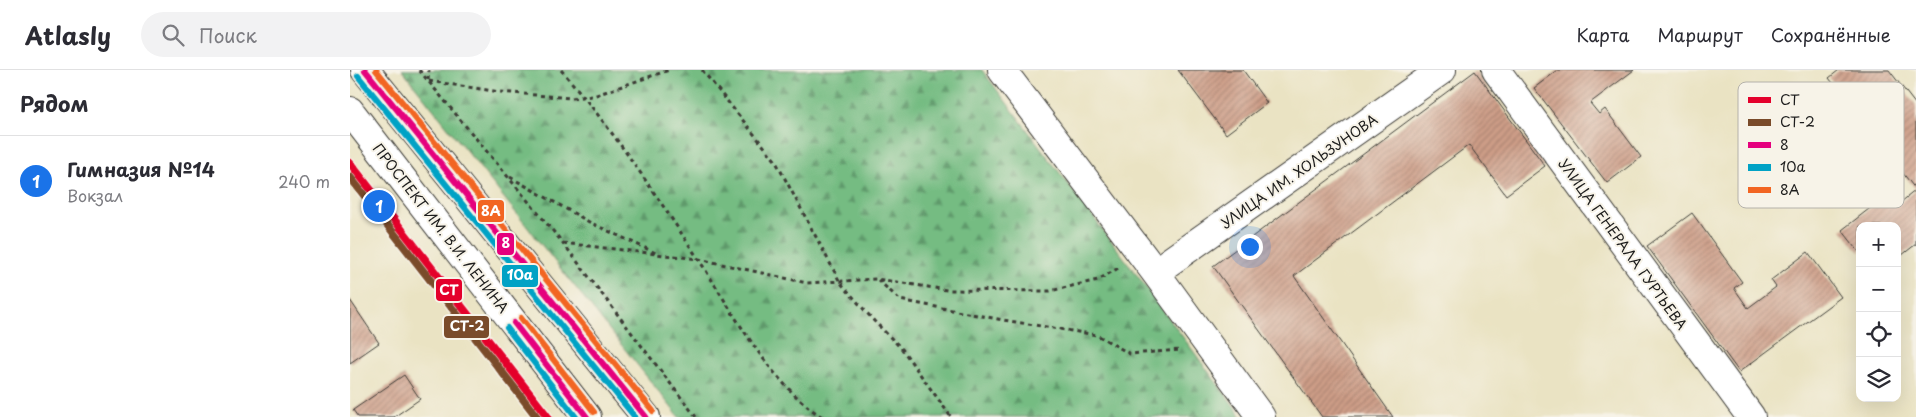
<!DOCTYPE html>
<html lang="ru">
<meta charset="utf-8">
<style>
:root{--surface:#fff;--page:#f2f2f3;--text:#2b2b33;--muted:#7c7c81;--line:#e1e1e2;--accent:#1a73e8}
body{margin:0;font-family:"Playpen Sans",sans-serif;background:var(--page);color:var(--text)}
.controls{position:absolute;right:15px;bottom:15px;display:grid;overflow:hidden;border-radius:10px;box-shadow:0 5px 20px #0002}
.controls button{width:45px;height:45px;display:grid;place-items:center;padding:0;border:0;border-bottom:1px solid var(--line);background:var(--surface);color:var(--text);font:25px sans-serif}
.you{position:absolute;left:899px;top:176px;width:18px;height:18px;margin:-12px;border:4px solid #fff;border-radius:50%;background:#1a73e8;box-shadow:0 0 0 8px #1a73e833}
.badge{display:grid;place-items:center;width:32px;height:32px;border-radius:50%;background:var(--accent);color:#fff;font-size:16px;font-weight:700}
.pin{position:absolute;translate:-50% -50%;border:2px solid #fff;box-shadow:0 1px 5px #0006}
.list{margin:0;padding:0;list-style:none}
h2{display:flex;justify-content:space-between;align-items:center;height:65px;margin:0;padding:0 20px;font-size:21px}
h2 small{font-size:16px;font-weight:400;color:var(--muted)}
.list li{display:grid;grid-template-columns:32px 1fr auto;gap:15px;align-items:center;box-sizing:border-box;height:90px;padding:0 20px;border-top:1px solid var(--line)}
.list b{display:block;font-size:19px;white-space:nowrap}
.list p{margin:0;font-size:16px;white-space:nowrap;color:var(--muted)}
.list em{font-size:16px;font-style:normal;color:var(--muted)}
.icon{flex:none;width:28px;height:28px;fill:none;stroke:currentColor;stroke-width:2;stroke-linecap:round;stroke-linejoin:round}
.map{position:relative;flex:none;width:1566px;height:347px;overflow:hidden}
header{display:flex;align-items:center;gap:30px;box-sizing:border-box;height:70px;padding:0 25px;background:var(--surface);border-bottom:1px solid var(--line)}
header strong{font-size:24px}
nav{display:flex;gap:28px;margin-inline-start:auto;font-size:18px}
.search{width:350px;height:45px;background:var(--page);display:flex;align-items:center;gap:12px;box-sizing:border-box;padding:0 18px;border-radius:28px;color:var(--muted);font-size:19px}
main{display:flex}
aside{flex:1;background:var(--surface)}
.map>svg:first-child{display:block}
.forest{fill:url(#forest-firs);stroke:#486c4f}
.building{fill:url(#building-hatch)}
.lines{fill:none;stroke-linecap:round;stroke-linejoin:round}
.minor-casing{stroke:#3b3a35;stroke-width:30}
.major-casing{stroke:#3b3a35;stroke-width:30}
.path{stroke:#3b3a35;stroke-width:3;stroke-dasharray:4 4;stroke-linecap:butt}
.minor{stroke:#fff;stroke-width:28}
.major{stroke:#fff;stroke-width:28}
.bus-1-casing{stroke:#f7f3e8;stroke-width:10}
.bus-2-casing{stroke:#f7f3e8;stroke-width:10}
.bus-3-casing{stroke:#f7f3e8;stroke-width:10}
.bus-1{stroke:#e5007d;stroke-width:6}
.bus-2{stroke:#01a2c5;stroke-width:6}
.bus-3{stroke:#f26522;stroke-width:6}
.rail-1-casing{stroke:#f7f3e8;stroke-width:11}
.rail-2-casing{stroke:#f7f3e8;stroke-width:11}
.rail-1{stroke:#e4002b;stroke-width:8}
.rail-2{stroke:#7a4b2a;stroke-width:8}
.labels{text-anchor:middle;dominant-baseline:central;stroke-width:4;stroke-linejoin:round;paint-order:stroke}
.street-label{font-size:14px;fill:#1c1c1c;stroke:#f7f3e8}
.key{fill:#f7f3e8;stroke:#b5b2ab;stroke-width:1}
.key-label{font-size:14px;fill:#1c1c1c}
.line-badge{stroke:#f7f3e8;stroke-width:2}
.badge-label{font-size:14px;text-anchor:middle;font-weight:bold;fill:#fff}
</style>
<header>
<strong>Atlasly</strong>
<div class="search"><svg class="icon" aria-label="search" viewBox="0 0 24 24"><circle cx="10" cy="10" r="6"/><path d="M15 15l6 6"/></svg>Поиск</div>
<nav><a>Карта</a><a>Маршрут</a><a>Сохранённые</a></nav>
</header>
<main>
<aside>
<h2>Рядом<small></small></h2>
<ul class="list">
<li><span class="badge">1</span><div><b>Гимназия №14</b><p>Вокзал</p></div><em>240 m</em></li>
</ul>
</aside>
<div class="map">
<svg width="1566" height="347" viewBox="0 0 1566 347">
<defs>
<pattern id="forest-firs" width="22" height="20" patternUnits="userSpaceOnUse" patternTransform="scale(1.25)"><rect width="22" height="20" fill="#74bc82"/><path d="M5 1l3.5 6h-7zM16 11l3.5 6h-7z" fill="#5e986a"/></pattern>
<pattern id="building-hatch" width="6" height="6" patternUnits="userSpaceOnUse" patternTransform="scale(1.25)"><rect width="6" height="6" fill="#cd9d87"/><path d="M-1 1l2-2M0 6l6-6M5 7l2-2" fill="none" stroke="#a67f6e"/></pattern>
</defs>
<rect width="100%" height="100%" fill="#f7f3e8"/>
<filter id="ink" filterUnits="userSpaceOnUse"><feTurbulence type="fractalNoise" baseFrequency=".02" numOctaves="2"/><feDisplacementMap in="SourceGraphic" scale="10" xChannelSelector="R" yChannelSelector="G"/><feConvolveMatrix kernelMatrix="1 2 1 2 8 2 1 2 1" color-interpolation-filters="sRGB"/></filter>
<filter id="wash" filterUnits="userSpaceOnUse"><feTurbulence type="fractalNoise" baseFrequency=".0096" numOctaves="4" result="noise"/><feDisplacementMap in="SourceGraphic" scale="20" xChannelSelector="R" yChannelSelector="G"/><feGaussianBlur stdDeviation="1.12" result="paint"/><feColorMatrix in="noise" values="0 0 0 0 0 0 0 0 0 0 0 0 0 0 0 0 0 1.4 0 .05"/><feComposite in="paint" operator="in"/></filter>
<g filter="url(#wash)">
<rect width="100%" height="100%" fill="#eae3c3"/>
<path class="forest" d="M52,0H632L790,209L892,347H329Z"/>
<g id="blocks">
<path class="building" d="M828,0H893L917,33L876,64Z
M1208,0H1284L1240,33L1249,44L1255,39L1291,87L1257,113L1184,18Z
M1489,0H1539L1566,35V120L1479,8Z
M1125,1L1195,96L1156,125L1119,75L944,206L1043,347H972L863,196Z
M1566,120V174L1547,189V156H1510V183L1492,160L1542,121L1551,132Z
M1342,143L1392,212L1384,218L1398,238L1426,217L1421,210L1458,182L1491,227L1389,302L1297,176Z
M0,230L29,273L0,293Z
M54,305L70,329L44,347H8L3,340Z"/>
</g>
</g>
<g filter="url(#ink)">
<use href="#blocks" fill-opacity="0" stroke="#3b3a35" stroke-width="1"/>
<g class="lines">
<defs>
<path id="minor" d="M652,0L805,202L911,347
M1146,0L1401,347
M805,202L1092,0"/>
<path id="major" d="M15,0L296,347
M0,41L237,347"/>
</defs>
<use href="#minor" class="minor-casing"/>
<use href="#major" class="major-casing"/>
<path class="path" d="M69,0L213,173L346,347
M211,0C262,58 306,125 349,190C384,243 418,311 472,347
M352,0L425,90L490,212L524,251L552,279L601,347
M78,10L79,0
M79,11L150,22L221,28L243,26L319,0
M160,107L241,153L308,184
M213,173L349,189L457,213L527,209L597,220L700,221L748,210L770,197
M528,210L550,230L653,250L747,265L780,284L830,280"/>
<use href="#minor" class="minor"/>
<use href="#major" class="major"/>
<defs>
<path id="bus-1" d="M15,0L296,347
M164,253L237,347"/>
<path id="bus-2" d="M8,6L285,347
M157,258L226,347"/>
<path id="bus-3" d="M26,0L303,341
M171,248L244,342"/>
</defs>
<use href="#bus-1" class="bus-1-casing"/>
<use href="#bus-2" class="bus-2-casing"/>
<use href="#bus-3" class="bus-3-casing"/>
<use href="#bus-1" class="bus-1"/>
<use href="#bus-2" class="bus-2"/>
<use href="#bus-3" class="bus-3"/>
<defs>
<path id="rail-1" d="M0,93L198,347"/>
<path id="rail-2" d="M0,107L187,347"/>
</defs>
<use href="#rail-1" class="rail-1-casing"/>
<use href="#rail-2" class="rail-2-casing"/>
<use href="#rail-1" class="rail-1"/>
<use href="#rail-2" class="rail-2"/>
</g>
</g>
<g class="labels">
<g class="street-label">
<text transform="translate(949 101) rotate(-35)">УЛИЦА ИМ. ХОЛЬЗУНОВА</text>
<text transform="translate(91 158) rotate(52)">ПРОСПЕКТ ИМ. В.И. ЛЕНИНА</text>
<text transform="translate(1273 174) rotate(54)">УЛИЦА ГЕНЕРАЛА ГУРТЬЕВА</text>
</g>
</g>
<rect x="1388" y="12" width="166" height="126" rx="8" class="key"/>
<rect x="1398" y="27" width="23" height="6" fill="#e4002b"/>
<rect x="1398" y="49" width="23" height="7" fill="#7a4b2a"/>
<rect x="1398" y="72" width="23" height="6" fill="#e5007d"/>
<rect x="1398" y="94" width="23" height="7" fill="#01a2c5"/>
<rect x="1398" y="117" width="23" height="6" fill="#f26522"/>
<g class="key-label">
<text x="1430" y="35">СТ</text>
<text x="1430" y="57">СТ-2</text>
<text x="1430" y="80">8</text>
<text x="1430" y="102">10а</text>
<text x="1430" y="125">8А</text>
</g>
<g class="line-badge">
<rect x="127" y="129" width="28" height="24" rx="5" fill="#f26522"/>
<rect x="146" y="162" width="19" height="24" rx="5" fill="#e5007d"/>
<rect x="151" y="194" width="38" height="24" rx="5" fill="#01a2c5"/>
<rect x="85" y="208" width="28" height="24" rx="5" fill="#e4002b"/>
<rect x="93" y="245" width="47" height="24" rx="5" fill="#7a4b2a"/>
</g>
<g class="badge-label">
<text x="141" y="146">8А</text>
<text x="156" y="178">8</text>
<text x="170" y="210">10а</text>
<text x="99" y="225">СТ</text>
<text x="117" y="261">СТ-2</text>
</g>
</svg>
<div class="controls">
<button>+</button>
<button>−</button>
<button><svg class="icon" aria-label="locate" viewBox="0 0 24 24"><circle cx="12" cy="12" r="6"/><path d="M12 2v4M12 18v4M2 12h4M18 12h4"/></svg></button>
<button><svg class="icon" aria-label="layers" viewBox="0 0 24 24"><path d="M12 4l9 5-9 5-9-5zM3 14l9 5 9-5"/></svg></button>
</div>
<div class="you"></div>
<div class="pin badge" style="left:29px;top:136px">1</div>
</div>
</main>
